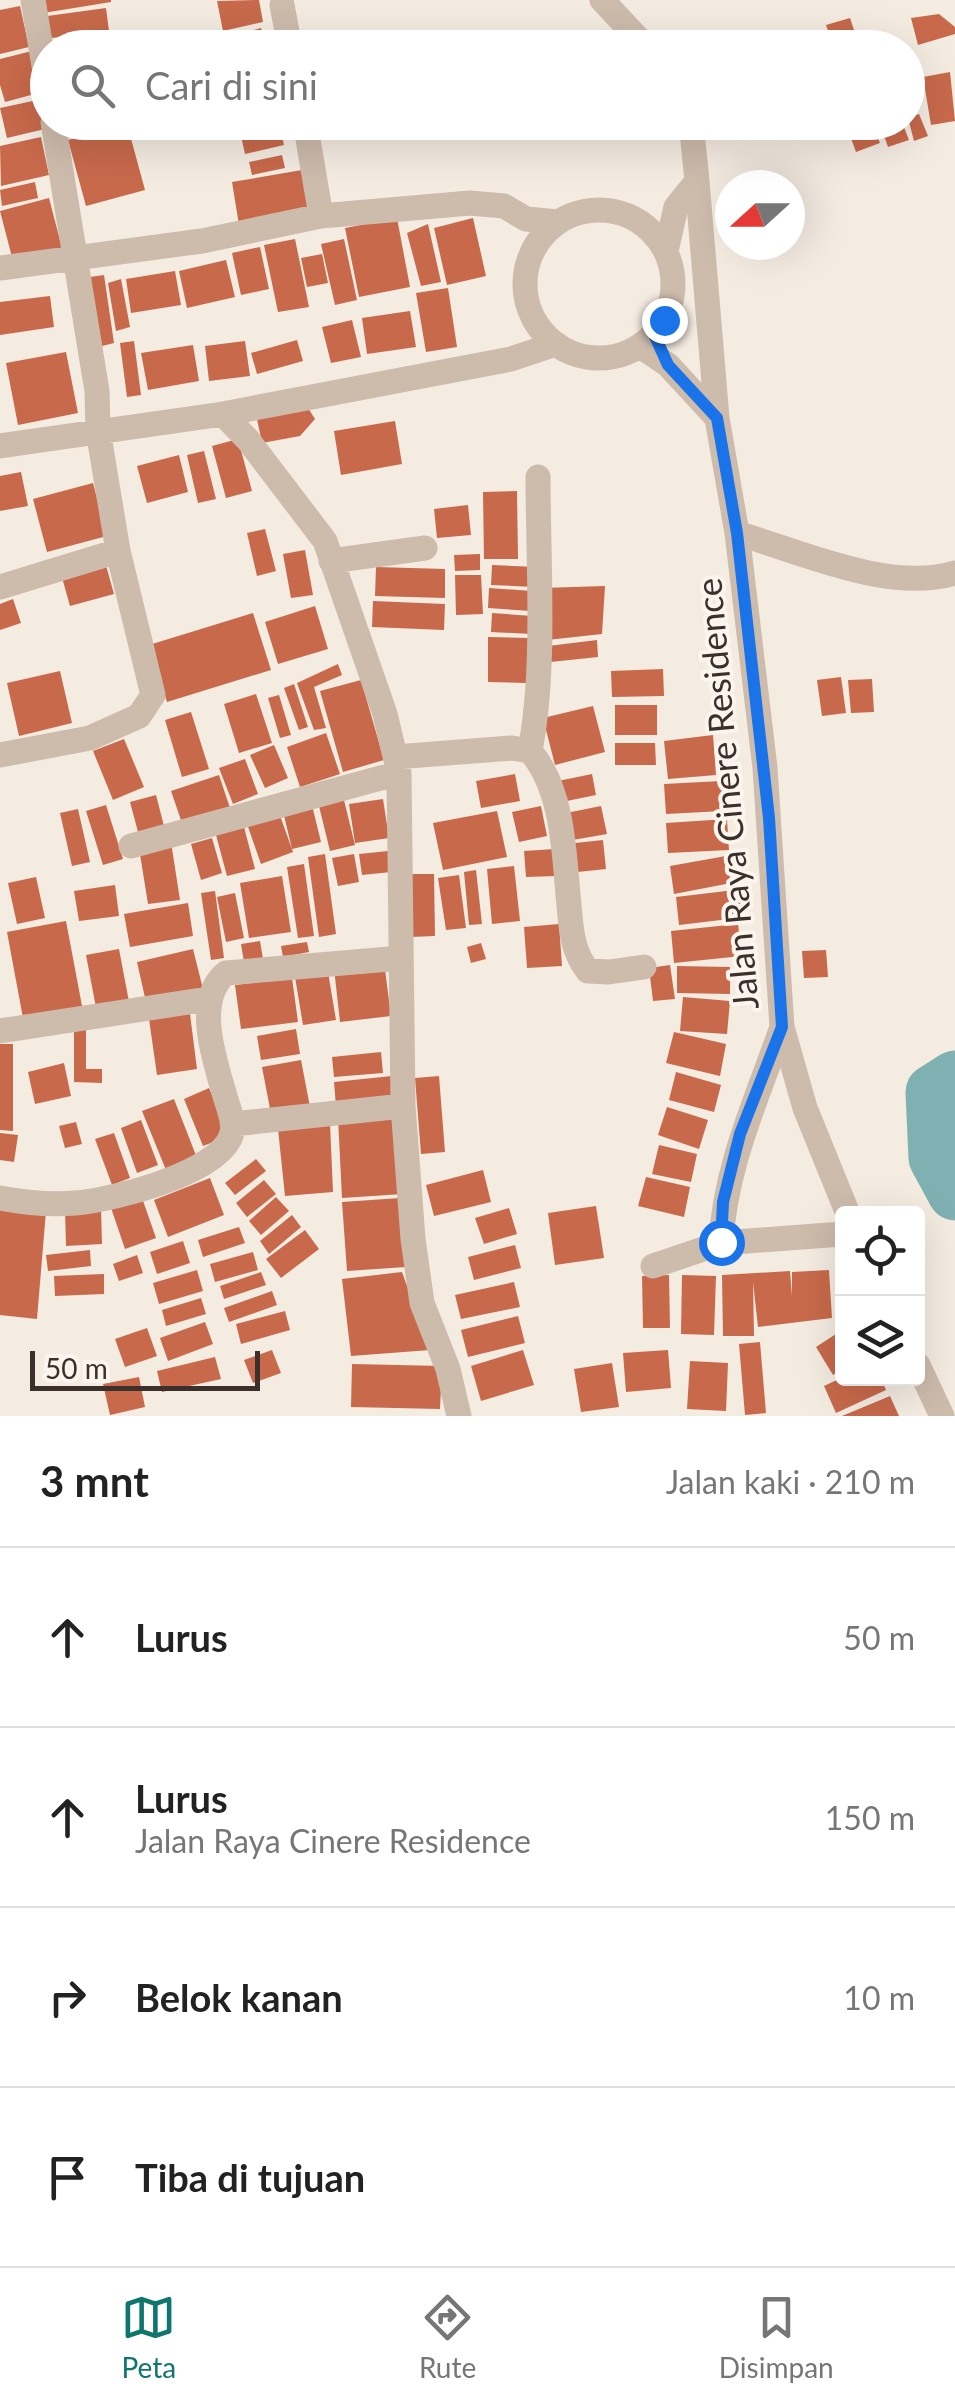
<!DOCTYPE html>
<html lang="id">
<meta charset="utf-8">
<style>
:root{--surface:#fff;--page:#f6f6f6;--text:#222;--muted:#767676;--line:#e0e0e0;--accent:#0f766e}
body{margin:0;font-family:Lato,sans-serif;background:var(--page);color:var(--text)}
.controls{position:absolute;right:30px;bottom:30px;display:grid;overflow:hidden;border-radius:10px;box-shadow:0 10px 40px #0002}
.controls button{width:90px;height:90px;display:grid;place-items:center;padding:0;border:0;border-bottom:2px solid var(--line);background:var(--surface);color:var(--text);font:50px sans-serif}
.compass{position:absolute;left:715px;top:170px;width:90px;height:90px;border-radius:50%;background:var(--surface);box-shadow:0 10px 40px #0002;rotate:249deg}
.scale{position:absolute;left:30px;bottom:25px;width:230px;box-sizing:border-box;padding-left:10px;border:5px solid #3b302b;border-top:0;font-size:28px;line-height:35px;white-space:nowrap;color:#3b302b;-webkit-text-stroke:8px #fbf5ee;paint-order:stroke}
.stop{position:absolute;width:30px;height:30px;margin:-22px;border:8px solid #1a73e8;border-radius:50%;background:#fff}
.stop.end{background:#1a73e8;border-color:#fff;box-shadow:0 2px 10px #0008}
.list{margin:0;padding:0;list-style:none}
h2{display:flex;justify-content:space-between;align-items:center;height:130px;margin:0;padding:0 40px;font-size:42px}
h2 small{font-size:32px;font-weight:400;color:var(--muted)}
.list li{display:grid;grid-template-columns:65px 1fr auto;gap:30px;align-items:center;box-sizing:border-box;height:180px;padding:0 40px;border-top:2px solid var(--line)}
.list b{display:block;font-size:38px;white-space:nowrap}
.list p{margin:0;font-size:32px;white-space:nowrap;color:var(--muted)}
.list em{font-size:32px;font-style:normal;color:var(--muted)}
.icon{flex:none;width:55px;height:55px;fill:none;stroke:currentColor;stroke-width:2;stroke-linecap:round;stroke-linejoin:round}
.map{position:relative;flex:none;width:955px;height:1416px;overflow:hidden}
.search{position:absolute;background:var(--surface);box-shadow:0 10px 40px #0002;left:30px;right:30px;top:30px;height:110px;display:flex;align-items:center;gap:25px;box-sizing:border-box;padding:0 35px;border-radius:55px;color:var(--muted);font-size:38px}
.sheet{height:850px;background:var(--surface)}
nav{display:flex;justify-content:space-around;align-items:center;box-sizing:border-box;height:140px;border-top:2px solid var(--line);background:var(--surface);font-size:28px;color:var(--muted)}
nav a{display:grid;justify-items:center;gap:5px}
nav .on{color:var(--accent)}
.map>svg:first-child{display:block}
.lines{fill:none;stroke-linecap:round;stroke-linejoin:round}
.river{stroke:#7fb0b2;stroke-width:55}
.building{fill:#c8694b}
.minor{stroke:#cdbbac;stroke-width:25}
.route{stroke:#1a73e8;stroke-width:12}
.labels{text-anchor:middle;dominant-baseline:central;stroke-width:8;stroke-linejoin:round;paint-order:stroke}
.street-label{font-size:35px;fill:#3b302b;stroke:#fbf5ee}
</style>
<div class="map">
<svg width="955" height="1416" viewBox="0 0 955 1416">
<rect width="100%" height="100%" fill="#f4ebe1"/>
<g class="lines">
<path class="river" d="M955,1078L933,1092L936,1158L955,1193"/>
</g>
<path class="building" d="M35,0H111V2L37,14Z
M259,0L263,22L223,31L217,1Z
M20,6L29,47L0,54V10Z
M106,8L109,31L43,39L40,17Z
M939,14L955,27V34L918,45L911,18Z
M850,18L860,48H834L826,25Z
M261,28L266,48H233L228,37Z
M790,30L794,48H771L768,35Z
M36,50L46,91L5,102L0,85V59Z
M950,72L955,121L931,125L923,77Z
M42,99L49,128L7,138L0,108Z
M919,114L928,136L914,141L908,118Z
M258,122H279L284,145L245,154L239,127Z
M845,122H872L880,143L856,152Z
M879,122H902L909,140L888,147Z
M127,124L145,190L86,206L68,140Z
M41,137L49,175L1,186L0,146Z
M282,155L285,168L252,175L249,162Z
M302,170L309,212L239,225L232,182Z
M35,182L38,198L2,206L0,190Z
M49,198L62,248L13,261L0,211Z
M397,218L410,287L359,297L345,228Z
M473,218L486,276L447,285L434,228Z
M428,224L441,282L421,286L407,233Z
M295,239L309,307L278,312L264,245Z
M344,239L357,300L335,305L321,244Z
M260,247L269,289L241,295L232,253Z
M322,254L328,283L307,287L301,258Z
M226,260L235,297L187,308L179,271Z
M175,271L181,305L131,313L126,279Z
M104,275L114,343L102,346L90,277Z
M121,279L130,327L116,331L108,283Z
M448,288L457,347L426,352L416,293Z
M50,296L54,327L0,335V302Z
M410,311L416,347L367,354L362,318Z
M352,320L361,357L331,363L322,327Z
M297,340L303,361L257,374L251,353Z
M134,341L141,395L127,397L120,343Z
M245,341L250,376L209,381L205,346Z
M193,345L199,381L148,390L141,353Z
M66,352L78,413L18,425L6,363Z
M308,408L315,419L300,436L262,443L257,419Z
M395,421L402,464L341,475L334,431Z
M238,439L252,491L226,498L212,446Z
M204,451L216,499L198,503L187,455Z
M179,455L188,492L147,503L137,466Z
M21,472L28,506L0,511V476Z
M93,483L107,536L47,552L33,499Z
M517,491L518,559H484L483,492Z
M468,505L471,535L437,538L434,509Z
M265,529L276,571L257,576L247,533Z
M305,550L313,595L291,598L283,554Z
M480,554V570L455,571L454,555Z
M105,562L114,594L70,606L61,574Z
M492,565L536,567L535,587L491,585Z
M376,567L445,569V598L375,596Z
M455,575H481L483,614L456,615Z
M605,586L602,634L538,641L542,588Z
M489,588L532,591L531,611L488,608Z
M13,599L21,623L0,630V604Z
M373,601L445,604L444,630L372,627Z
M315,606L328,649L278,664L265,622Z
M253,613L271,670L167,702L149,645Z
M492,613L532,616L531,634L491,632Z
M488,637L528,638L527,683L488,682Z
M597,640L598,657L541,663L540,647Z
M338,664L342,675L314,687L326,728L314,730L297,683Z
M663,669L664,696L612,697L611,671Z
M60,671L72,723L19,736L7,683Z
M841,677L846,713L822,716L817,680Z
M872,679L874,712L851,713L848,680Z
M361,680L384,760L343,772L320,691Z
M294,684L308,727L299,730L284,688Z
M256,694L272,743L239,753L224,704Z
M279,695L291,735L280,738L268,698Z
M615,705H657V735H615Z
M593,706L605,752L555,765L543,718Z
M191,712L209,769L182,777L165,720Z
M326,733L340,774L300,787L287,747Z
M713,735L716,775L668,779L664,741Z
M124,739L144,787L113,800L93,751Z
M615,743H655L656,765H615Z
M274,745L288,778L265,788L250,755Z
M245,759L258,794L233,804L219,768Z
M515,774L520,801L481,808L476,781Z
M592,774L596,795L562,802L558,781Z
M219,775L230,808L182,823L171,791Z
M721,781L723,811L666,814L664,784Z
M156,795L164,826L138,832L130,802Z
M343,796L355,845L330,851L318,802Z
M383,799L389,838L355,843L349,804Z
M311,801L321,842L292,849L282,807Z
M106,805L123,859L103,865L86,811Z
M541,806L547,836L519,842L512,812Z
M601,806L607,834L567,841L561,814Z
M78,809L90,862L72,866L60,813Z
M278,810L293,852L261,864L246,821Z
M497,811L507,857L443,870L433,823Z
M727,819L729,850L668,853L666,823Z
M244,827L255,869L227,876L216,835Z
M212,838L222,873L201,880L191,844Z
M603,840L606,869L568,873L566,844Z
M171,842L180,900L148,904L139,848Z
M555,849L557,876L526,877L524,851Z
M388,851L391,872L362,875L359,854Z
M325,854L336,934L319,937L308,857Z
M354,854L359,882L338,886L332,858Z
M726,856L731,883L674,894L670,866Z
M304,864L314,936L298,938L287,867Z
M514,866L520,921L492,924L487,869Z
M476,870L482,924L469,925L464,872Z
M408,874H434L435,936L410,937Z
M459,875L466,928L446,930L438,878Z
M282,876L291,932L249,938L240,883Z
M36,877L45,918L17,924L8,883Z
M115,885L119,916L79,921L74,891Z
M743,889L746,917L679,925L676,897Z
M215,891L224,958L211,960L201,893Z
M235,893L244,938L226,942L217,897Z
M188,903L193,936L130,947L124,914Z
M66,921L82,1006L23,1018L7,932Z
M559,924L562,966L527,968L524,927Z
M738,924L742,956L674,963L671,931Z
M260,941L263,959L244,962L241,944Z
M307,942L309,952L283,957L281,946Z
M481,943L486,959L471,963L467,947Z
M119,949L130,1007L97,1013L86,955Z
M193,949L203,989L146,1002L137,962Z
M826,950L828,977L804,978L802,951Z
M384,962L391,1016L340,1022L334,968Z
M670,965L675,999L653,1001L649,968Z
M677,966L730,967V994L677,993Z
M328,972L336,1020L303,1025L295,977Z
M292,978L298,1022L241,1029L235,985Z
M683,997L730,1001L727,1034L680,1031Z
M190,1014L197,1069L157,1075L149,1019Z
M74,1024H86V1069H102V1083L74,1082Z
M296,1029L300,1054L261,1060L257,1036Z
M674,1032L726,1044L720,1076L666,1063Z
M0,1044H13V1131L0,1130Z
M381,1052L383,1073L334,1077L332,1057Z
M301,1060L310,1107L271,1114L262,1067Z
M64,1063L71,1096L35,1104L28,1072Z
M676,1072L721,1085L714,1112L669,1100Z
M392,1076L394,1101L336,1106L334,1082Z
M439,1076L445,1152L421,1154L415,1078Z
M209,1088L229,1136L203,1146L184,1099Z
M174,1099L197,1158L166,1170L142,1111Z
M667,1107L708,1120L699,1149L658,1135Z
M338,1118L394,1120L403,1194L342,1198Z
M141,1120L158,1165L137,1173L121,1128Z
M76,1122L82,1144L65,1148L59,1126Z
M330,1123L333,1192L285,1196L278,1129Z
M0,1133L18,1135L14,1162L0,1160Z
M114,1133L130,1178L112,1185L95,1139Z
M659,1145L697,1154L691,1182L652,1174Z
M256,1159L266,1171L235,1195L225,1183Z
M483,1170L491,1202L434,1216L426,1185Z
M646,1177L690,1187L684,1217L638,1206Z
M210,1178L224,1215L168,1237L154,1200Z
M264,1180L276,1194L247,1217L236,1203Z
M141,1195L156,1238L125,1249L110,1205Z
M276,1197L289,1211L261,1235L249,1221Z
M400,1198L406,1267L347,1271L342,1202Z
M0,1206L46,1211L37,1319L0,1315Z
M596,1206L604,1258L555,1265L548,1213Z
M101,1208L102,1244L66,1246L65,1210Z
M509,1208L517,1234L484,1244L475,1218Z
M292,1215L301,1227L269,1254L260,1241Z
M239,1227L245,1243L203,1257L198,1240Z
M305,1230L319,1249L281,1278L266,1259Z
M183,1241L190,1263L157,1274L150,1252Z
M515,1245L521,1268L474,1280L468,1257Z
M90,1250L91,1266L48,1271L46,1255Z
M253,1252L258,1270L215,1282L210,1264Z
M137,1255L143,1273L119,1281L113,1264Z
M197,1270L203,1291L159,1304L153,1283Z
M829,1270L832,1318L758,1327L753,1282L754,1336H723L722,1275L790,1271L792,1296V1272Z
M261,1272L266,1285L224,1299L220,1286Z
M402,1272L430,1350L351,1356L342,1279Z
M104,1274V1294L55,1296L54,1276Z
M669,1275L670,1328H643L642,1276Z
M682,1275L716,1276L714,1335L681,1334Z
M514,1282L520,1307L461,1319L455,1295Z
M272,1291L277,1305L229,1322L224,1308Z
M201,1298L206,1314L166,1326L162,1310Z
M285,1311L290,1330L241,1344L236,1324Z
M518,1316L525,1343L468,1357L461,1330Z
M205,1322L213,1344L168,1361L160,1338Z
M147,1328L157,1356L125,1367L115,1339Z
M842,1330V1369L833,1375L816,1347Z
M760,1342L766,1413L745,1415L739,1344Z
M272,1350L281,1373L253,1383L244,1360Z
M523,1350L534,1385L481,1401L471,1366Z
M668,1350L671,1388L626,1392L623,1353Z
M215,1357L221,1379L162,1392L157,1371Z
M690,1361L728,1363L726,1411L687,1409Z
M612,1363L619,1407L581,1412L574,1369Z
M352,1364L442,1366L440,1409L351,1407Z
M139,1377L145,1407L110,1415L103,1384Z
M841,1378H881L886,1390L836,1413L824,1386Z
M890,1396L899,1416H842Z"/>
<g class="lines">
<path class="minor" d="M33,0L48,90
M602,0L647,48
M282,5L290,48
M305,122L321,216
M697,181L717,418
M525 284a74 74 0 1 1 148 0a74 74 0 1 1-148 0Z
M666,251L676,207L697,181L691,122
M0,268L202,241L321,216L470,203L504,206L526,219L558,222
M640,346L668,365L717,418L737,533L765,768L782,1027L805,1108L848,1214
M223,414L248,440L325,541L385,714L399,773L403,1106L413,1239L422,1303L448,1369L459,1416
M0,446L223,414L511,359L556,344
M737,533C800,552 891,593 955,573
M331,561L425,548
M0,587L118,551
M530,751C546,668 538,563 538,477
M0,755L90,738L139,716L153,695L118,551L98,430L97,391L53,122
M395,757L512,748L530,751C562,788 564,848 568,895C571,922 570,949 588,971L609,972L644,967
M131,846L399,773
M0,1031L208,999
M233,1124L403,1106
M0,1198C26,1203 50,1205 76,1203C112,1200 222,1173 232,1133C235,1122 228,1107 225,1096C215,1061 193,1000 226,973L401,958
M721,1243C725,1166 757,1099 782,1027
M653,1266L721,1243L842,1234
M918,1365L942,1416"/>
</g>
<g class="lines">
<path class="route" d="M664,320L654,334L668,365L717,418L737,533L769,818L782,1027L740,1134L723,1202L721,1242"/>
</g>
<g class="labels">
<g class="street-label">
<text transform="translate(726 794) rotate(-95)">Jalan Raya Cinere Residence</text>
</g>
</g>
</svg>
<div class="controls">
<button><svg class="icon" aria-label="locate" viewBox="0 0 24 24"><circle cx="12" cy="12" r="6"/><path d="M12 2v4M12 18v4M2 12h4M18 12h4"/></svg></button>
<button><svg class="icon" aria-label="layers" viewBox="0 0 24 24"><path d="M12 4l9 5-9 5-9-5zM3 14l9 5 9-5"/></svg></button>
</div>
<svg class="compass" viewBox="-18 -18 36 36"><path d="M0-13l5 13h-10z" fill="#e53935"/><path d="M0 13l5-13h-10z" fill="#767676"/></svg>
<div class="scale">50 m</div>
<div class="stop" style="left:721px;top:1242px"></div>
<div class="stop end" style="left:664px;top:320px"></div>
<div class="search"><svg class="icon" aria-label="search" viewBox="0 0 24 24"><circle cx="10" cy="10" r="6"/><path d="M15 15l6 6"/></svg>Cari di sini</div>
</div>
<section class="sheet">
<h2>3 mnt<small>Jalan kaki · 210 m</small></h2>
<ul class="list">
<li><svg class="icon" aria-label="ahead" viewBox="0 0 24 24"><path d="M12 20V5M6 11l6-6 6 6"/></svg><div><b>Lurus</b></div><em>50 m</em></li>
<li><svg class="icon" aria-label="ahead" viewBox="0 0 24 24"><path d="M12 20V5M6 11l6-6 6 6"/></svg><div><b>Lurus</b><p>Jalan Raya Cinere Residence</p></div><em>150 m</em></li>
<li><svg class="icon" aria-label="right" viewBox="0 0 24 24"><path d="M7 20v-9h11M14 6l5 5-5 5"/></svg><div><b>Belok kanan</b></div><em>10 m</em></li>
<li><svg class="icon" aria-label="arrive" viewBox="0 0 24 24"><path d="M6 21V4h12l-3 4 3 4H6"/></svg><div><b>Tiba di tujuan</b></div></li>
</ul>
</section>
<nav>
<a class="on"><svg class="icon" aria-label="map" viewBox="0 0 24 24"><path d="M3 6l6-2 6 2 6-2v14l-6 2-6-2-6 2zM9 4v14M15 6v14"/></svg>Peta</a>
<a><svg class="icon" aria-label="directions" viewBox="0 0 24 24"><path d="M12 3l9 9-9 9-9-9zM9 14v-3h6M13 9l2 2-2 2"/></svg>Rute</a>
<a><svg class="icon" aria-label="saved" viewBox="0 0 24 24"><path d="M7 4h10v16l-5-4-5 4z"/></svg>Disimpan</a>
</nav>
